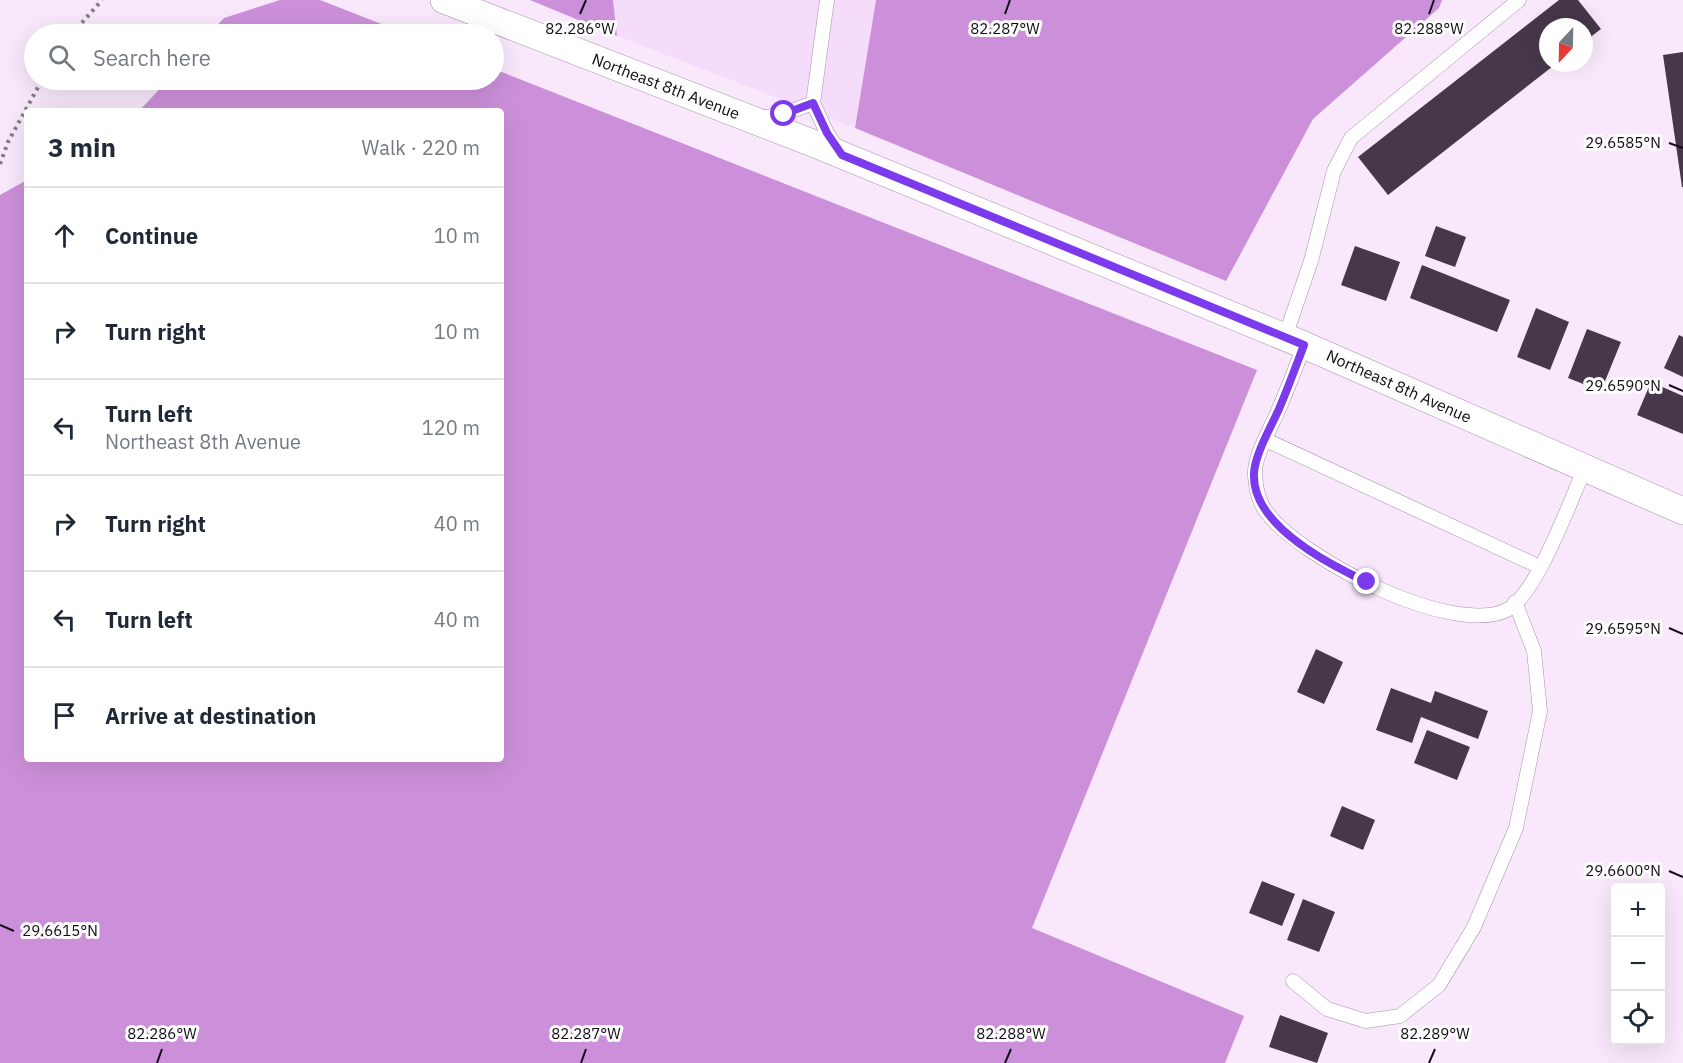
<!DOCTYPE html>
<meta charset="utf-8">
<style>
:root{--surface:#fff;--page:#f6f6f7;--text:#1f2937;--muted:#747a83;--line:#e0e1e3}
body{margin:0;font-family:"IBM Plex Sans",sans-serif;background:var(--page);color:var(--text)}
.controls{position:absolute;right:18px;bottom:18px;display:grid;overflow:hidden;border-radius:6px;box-shadow:0 6px 24px #0002}
.controls button{width:54px;height:54px;display:grid;place-items:center;padding:0;border:0;border-bottom:2px solid var(--line);background:var(--surface);color:var(--text);font:30px sans-serif}
.compass{position:absolute;left:1539px;top:18px;width:54px;height:54px;border-radius:50%;background:var(--surface);box-shadow:0 6px 24px #0002;rotate:202deg}
.stop{position:absolute;width:18px;height:18px;margin:-14px;border:4px solid #7c3aed;border-radius:50%;background:#fff}
.stop.end{background:#7c3aed;border-color:#fff;box-shadow:0 2px 6px #0008}
.list{margin:0;padding:0;list-style:none}
h2{display:flex;justify-content:space-between;align-items:center;height:78px;margin:0;padding:0 24px;font-size:26px}
h2 small{font-size:20px;font-weight:400;color:var(--muted)}
.list li{display:grid;grid-template-columns:39px 1fr auto;gap:18px;align-items:center;box-sizing:border-box;height:96px;padding:0 24px;border-top:2px solid var(--line)}
.list b{display:block;font-size:22px;white-space:nowrap}
.list p{margin:0;font-size:20px;white-space:nowrap;color:var(--muted)}
.list em{font-size:20px;font-style:normal;color:var(--muted)}
.icon{flex:none;width:33px;height:33px;fill:none;stroke:currentColor;stroke-width:2;stroke-linecap:round;stroke-linejoin:round}
.map{position:relative;flex:none;width:1683px;height:1063px;overflow:hidden}
.search{position:absolute;background:var(--surface);box-shadow:0 6px 24px #0002;left:24px;top:24px;width:480px;height:66px;display:flex;align-items:center;gap:15px;box-sizing:border-box;padding:0 21px;border-radius:33px;color:var(--muted);font-size:22px}
.panel{position:absolute;background:var(--surface);box-shadow:0 6px 24px #0002;left:24px;top:108px;width:480px;height:654px;border-radius:6px}
.map>svg:first-child{display:block}
.built{fill:#f6dcfb}
.forest{fill:#cc90da}
.building{fill:#47374a}
.lines{fill:none;stroke-linecap:round;stroke-linejoin:round}
.service-casing{stroke:#a491a8;stroke-width:15}
.minor-casing{stroke:#a491a8;stroke-width:28}
.path{stroke:#867a88;stroke-width:4;stroke-dasharray:3 4.5;stroke-linecap:butt}
.service{stroke:#fff;stroke-width:14}
.minor{stroke:#fff;stroke-width:27}
.route{stroke:#7c3aed;stroke-width:8}
.ticks{fill:none;stroke:#110b13;stroke-width:2}
.labels{text-anchor:middle;dominant-baseline:central;stroke-width:6;stroke-linejoin:round;paint-order:stroke}
.street-label{font-size:16px;fill:#110b13;stroke:#fcfcfc}
.ticks-label{font-size:15px;text-anchor:middle;fill:#110b13;stroke:#fcfcfc;stroke-width:6;stroke-linejoin:round;paint-order:stroke}
</style>
<div class="map">
<svg width="1683" height="1063" viewBox="0 0 1683 1063">
<rect width="100%" height="100%" fill="#f9e8fc"/>
<path class="built" d="M613,0H876L855,128L617,36Z"/>
<path class="forest" d="M280,0H320L407,34H209L224,18Z
M530,0H613L617,36Z
M876,0H1442L1439,8L1313,119L1226,281L855,128Z
M494,69L1257,370L1032,928L1244,1016L1225,1063H0V195L27,180V759H501V111H139L168,80H494Z"/>
<path class="building" d="M1559,0H1578L1601,29L1584,42V27H1548V63H1557L1388,195L1358,157Z
M1683,52V187H1682L1663,55Z
M1436,226L1466,237L1455,267L1425,256Z
M1355,246L1400,262L1386,301L1341,285Z
M1422,265L1510,300L1497,332L1410,298Z
M1536,308L1569,322L1550,370L1517,357Z
M1587,329L1621,342L1601,391L1568,378Z
M1679,335L1683,337V377L1664,368Z
M1651,382L1683,396V434L1637,415Z
M1316,649L1343,662L1324,704L1297,692Z
M1391,688L1431,703L1435,691L1488,711L1478,739L1421,717L1412,743L1376,730Z
M1427,730L1470,747L1457,780L1414,763Z
M1342,806L1375,820L1363,850L1330,836Z
M1262,881L1295,894L1282,926L1249,913Z
M1303,899L1335,912L1319,952L1287,940Z
M1280,1015L1328,1033L1317,1063L1269,1047Z"/>
<g class="lines">
<defs>
<path id="service" d="M813,103L827,0
M760,118L784,114L813,103L827,133L839,151
M1285,337L1311,261L1334,171L1351,138L1519,0
M1304,345C1297,365 1289,385 1281,404C1274,423 1253,456 1255,476C1256,489 1259,504 1268,514C1303,559 1451,637 1507,610C1536,596 1571,499 1585,468
M1266,440L1540,567
M1293,981L1327,1009L1366,1021L1400,1016L1439,985L1474,927L1516,828L1540,711L1534,651L1515,602"/>
<path id="minor" d="M444,0L815,144L1304,345L1683,511"/>
</defs>
<use href="#service" class="service-casing"/>
<use href="#minor" class="minor-casing"/>
<path class="path" d="M72,34L102,0
M0,164L8,142L42,80"/>
<use href="#service" class="service"/>
<use href="#minor" class="minor"/>
</g>
<g class="lines">
<path class="route" d="M784,114L813,103L827,133L842,155L1304,345C1296,366 1288,388 1279,409C1271,427 1255,454 1254,473C1251,525 1328,564 1367,582"/>
</g>
<path class="ticks" d="M580,14L586,0M1005,14L1010,0M1429,14L1434,0M1669,143L1683,148M1669,385L1683,391M1669,628L1683,634M1669,871L1683,877M0,925L14,931M157,1063L162,1049M581,1063L586,1049M1005,1063L1011,1049M1429,1063L1435,1049"/>
<g class="labels">
<g class="street-label">
<text transform="translate(666 86) rotate(21)">Northeast 8th Avenue</text>
<text transform="translate(1399 386) rotate(24)">Northeast 8th Avenue</text>
</g>
</g>
<g class="ticks-label">
<text x="580" y="34">82.286°W</text>
<text x="1005" y="34">82.287°W</text>
<text x="1429" y="34">82.288°W</text>
<text x="1623" y="148">29.6585°N</text>
<text x="1623" y="391">29.6590°N</text>
<text x="1623" y="634">29.6595°N</text>
<text x="1623" y="876">29.6600°N</text>
<text x="60" y="936">29.6615°N</text>
<text x="162" y="1039">82.286°W</text>
<text x="586" y="1039">82.287°W</text>
<text x="1011" y="1039">82.288°W</text>
<text x="1435" y="1039">82.289°W</text>
</g>
</svg>
<div class="controls">
<button>+</button>
<button>−</button>
<button><svg class="icon" aria-label="locate" viewBox="0 0 24 24"><circle cx="12" cy="12" r="6"/><path d="M12 2v4M12 18v4M2 12h4M18 12h4"/></svg></button>
</div>
<svg class="compass" viewBox="-18 -18 36 36"><path d="M0-13l5 13h-10z" fill="#e53935"/><path d="M0 13l5-13h-10z" fill="#747a83"/></svg>
<div class="stop" style="left:784px;top:114px"></div>
<div class="stop end" style="left:1367px;top:582px"></div>
<div class="search"><svg class="icon" aria-label="search" viewBox="0 0 24 24"><circle cx="10" cy="10" r="6"/><path d="M15 15l6 6"/></svg>Search here</div>
<section class="panel">
<h2>3 min<small>Walk · 220 m</small></h2>
<ul class="list">
<li><svg class="icon" aria-label="ahead" viewBox="0 0 24 24"><path d="M12 20V5M6 11l6-6 6 6"/></svg><div><b>Continue</b></div><em>10 m</em></li>
<li><svg class="icon" aria-label="right" viewBox="0 0 24 24"><path d="M7 20v-9h11M14 6l5 5-5 5"/></svg><div><b>Turn right</b></div><em>10 m</em></li>
<li><svg class="icon" aria-label="left" viewBox="0 0 24 24"><path d="M17 20v-9H6M10 6l-5 5 5 5"/></svg><div><b>Turn left</b><p>Northeast 8th Avenue</p></div><em>120 m</em></li>
<li><svg class="icon" aria-label="right" viewBox="0 0 24 24"><path d="M7 20v-9h11M14 6l5 5-5 5"/></svg><div><b>Turn right</b></div><em>40 m</em></li>
<li><svg class="icon" aria-label="left" viewBox="0 0 24 24"><path d="M17 20v-9H6M10 6l-5 5 5 5"/></svg><div><b>Turn left</b></div><em>40 m</em></li>
<li><svg class="icon" aria-label="arrive" viewBox="0 0 24 24"><path d="M6 21V4h12l-3 4 3 4H6"/></svg><div><b>Arrive at destination</b></div></li>
</ul>
</section>
</div>
